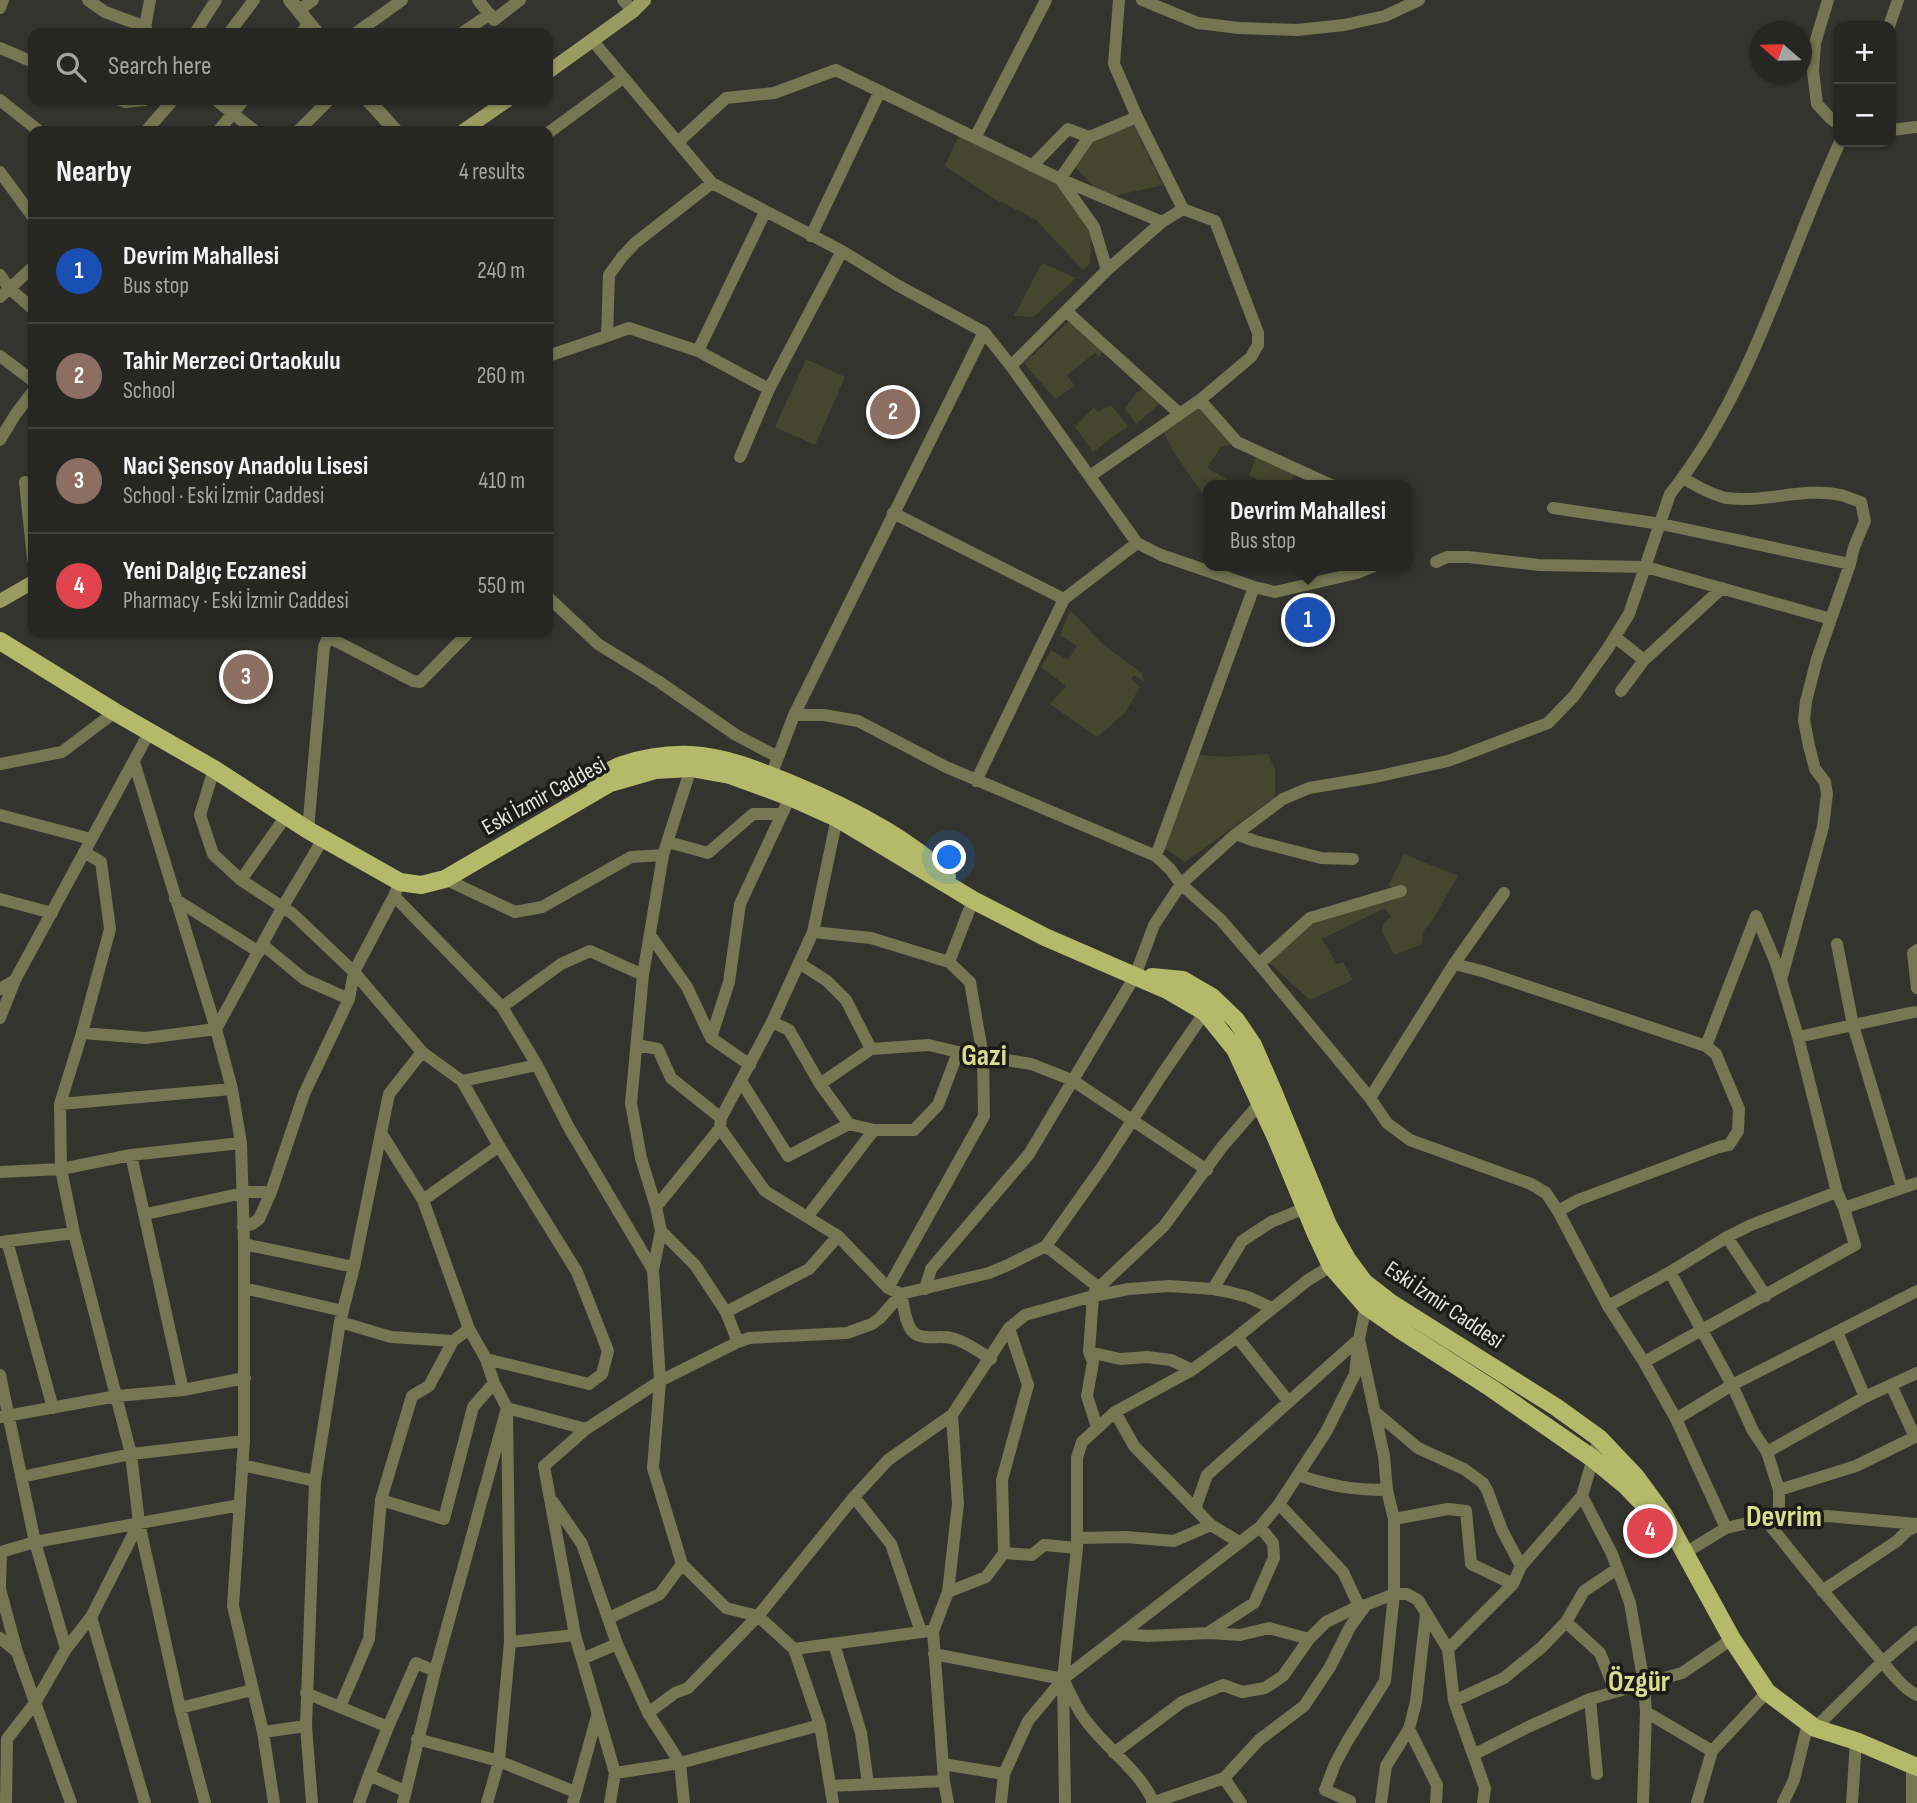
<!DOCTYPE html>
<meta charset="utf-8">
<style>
:root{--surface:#262722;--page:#2e2f2a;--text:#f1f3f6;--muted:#a4a5a5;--line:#424440;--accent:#bbc044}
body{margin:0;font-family:"Sofia Sans Condensed",sans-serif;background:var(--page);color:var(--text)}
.controls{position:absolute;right:21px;top:21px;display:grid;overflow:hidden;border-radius:14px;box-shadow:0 2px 5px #0004}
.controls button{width:63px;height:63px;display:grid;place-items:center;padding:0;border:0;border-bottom:2px solid var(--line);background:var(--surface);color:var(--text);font:35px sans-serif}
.compass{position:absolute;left:1749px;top:21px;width:63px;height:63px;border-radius:50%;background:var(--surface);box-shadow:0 2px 5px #0004;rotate:290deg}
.you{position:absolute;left:950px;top:858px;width:24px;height:24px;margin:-18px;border:5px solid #fff;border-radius:50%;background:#1a73e8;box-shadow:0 0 0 10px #1a73e833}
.badge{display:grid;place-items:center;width:46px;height:46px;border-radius:50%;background:var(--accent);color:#fff;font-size:23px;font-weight:700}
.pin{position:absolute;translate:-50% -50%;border:4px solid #fff;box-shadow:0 2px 7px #0006}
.popup{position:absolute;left:1203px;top:480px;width:210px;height:91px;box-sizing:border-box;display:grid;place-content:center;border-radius:14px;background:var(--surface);filter:drop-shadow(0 2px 5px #0005);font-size:23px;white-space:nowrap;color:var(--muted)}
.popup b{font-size:26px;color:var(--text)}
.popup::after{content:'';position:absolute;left:50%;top:100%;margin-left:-14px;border:14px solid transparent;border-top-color:var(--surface)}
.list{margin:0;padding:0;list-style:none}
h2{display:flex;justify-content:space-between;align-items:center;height:91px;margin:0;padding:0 28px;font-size:30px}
h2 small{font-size:23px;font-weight:400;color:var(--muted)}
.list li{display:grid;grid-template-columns:46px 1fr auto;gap:21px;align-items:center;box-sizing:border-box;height:105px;padding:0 28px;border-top:2px solid var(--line)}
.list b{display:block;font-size:26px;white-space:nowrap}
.list p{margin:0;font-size:23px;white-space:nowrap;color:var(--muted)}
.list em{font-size:23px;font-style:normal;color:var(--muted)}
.icon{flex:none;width:38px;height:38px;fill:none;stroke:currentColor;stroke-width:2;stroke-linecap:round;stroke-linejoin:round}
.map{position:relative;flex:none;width:1917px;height:1803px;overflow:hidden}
.search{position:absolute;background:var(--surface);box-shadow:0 2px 5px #0004;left:28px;top:28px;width:525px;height:77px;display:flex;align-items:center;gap:18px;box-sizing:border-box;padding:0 24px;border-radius:14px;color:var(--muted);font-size:26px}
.panel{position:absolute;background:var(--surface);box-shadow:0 2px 5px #0004;left:28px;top:126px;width:525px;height:511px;border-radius:14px}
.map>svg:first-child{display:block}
.green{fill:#44462e}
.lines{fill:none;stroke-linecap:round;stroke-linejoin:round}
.minor{stroke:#747751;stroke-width:12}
.tertiary{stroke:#747751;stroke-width:14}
.secondary{stroke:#999c60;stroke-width:14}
.primary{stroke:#b5b96a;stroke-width:18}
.labels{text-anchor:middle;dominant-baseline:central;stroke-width:7;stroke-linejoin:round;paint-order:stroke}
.street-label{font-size:23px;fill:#e2e2df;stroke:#1b1b19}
.district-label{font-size:30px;font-weight:bold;fill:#d8dd8e;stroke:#1b1b19}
</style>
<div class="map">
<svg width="1917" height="1803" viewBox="0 0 1917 1803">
<rect width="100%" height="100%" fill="#33342e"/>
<path class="green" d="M1131,120L1163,185L1105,198L1071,163L1089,137Z
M961,131L1060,179L1092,234L1090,263L1083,270L1035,219L995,199L945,166Z
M1042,263L1076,278L1033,317L1014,316Z
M1074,319L1106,347L1099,357L1095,353L1067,375L1075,386L1055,399L1024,363L1068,322Z
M806,359L845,377L815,445L775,427Z
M1148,385L1164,400L1136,424L1125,409L1136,393Z
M1200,400L1237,442L1220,448L1207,468L1230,481L1228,485H1208V502L1172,449L1163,430Z
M1111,405L1128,426L1093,452L1075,427L1094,407L1098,412Z
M1258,452L1298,470L1288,485H1254L1257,479L1249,475Z
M1070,610L1105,646L1142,673L1144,682L1134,675L1131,679L1140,687L1125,713L1097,737L1050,704L1066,686L1041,667L1051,650L1068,660L1077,646L1060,635Z
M1193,754L1223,757L1268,754L1275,769V797L1185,862L1160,845Z
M1404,854L1458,876L1432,921L1424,930L1422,944L1394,955L1382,931L1384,922L1391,917L1385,908L1322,939L1337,964L1343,962L1353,980L1310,1000L1265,959L1310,918L1400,891L1388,886Z"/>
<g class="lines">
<path class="minor" d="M88,0L105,12L146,27
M478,0L494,20L520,0
M623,0L633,11
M1142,0L1198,23L1239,28L1297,30L1344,25L1385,16L1419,0
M1828,0L1815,43L1813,71L1817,104L1830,118L1838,124
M0,8L3,0
M299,10L313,0
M1889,26L1898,0
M144,33L150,0
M195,33L216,0
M229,33L254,0
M301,33L309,24
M356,33L402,0
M462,33L490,14
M592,40L712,183L842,251L897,285L984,332L1011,366L1137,543
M0,48L33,62
M0,100L39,131
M120,100L125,102L145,100
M216,100L255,131
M1891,130L1916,127
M146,131L173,100
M218,131L244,100
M298,131L329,100
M548,133L623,78
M975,138L1046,0
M678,142L726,98L774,93L836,70L1060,179L1162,222
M1032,166L1068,129L1089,137
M0,172L33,217
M1060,179L1094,227L1107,270L1162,222L1183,209
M1060,179L1089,137L1137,117
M811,236L880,91
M0,275L9,288L33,309
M0,297L33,267
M1066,311L1180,414
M607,336L629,328L698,351L769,389
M698,351L765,212
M0,356L33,381
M548,356L607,336L609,275L622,257L635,243L712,183
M1011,366L1107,270
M1200,400L1237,442L1331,485
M0,440L15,415L33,391
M740,457L769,389L842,251
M1090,476L1200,400L1251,357L1258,345V333L1215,221L1183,209L1137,117L1114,64L1119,0
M1683,478C1696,486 1712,495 1727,498C1765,503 1804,487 1841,495C1848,497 1854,500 1861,502L1865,521L1854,547L1850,564L1817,659L1806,701L1804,720L1809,746L1815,769L1825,782L1827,794L1823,827L1781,980
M25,482L33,559
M1553,508L1661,524L1850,564
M893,513L1064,599
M1436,562L1447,557H1468L1539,565L1646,567L1831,619
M548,597L598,644L658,681L736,735L778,757
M328,637L413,681L420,682L469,632
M1615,637L1644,660
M1621,691L1644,660L1722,588
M794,715H824L858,721L946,767L1156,856L1170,869L1181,884L1221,920L1259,964L1370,1098L1387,1123L1410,1140L1531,1184L1546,1193L1558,1211L1608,1306L1644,1362L1676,1419L1726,1528
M134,762L216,1029L232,1089L241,1143L244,1244V1441L233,1606L263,1732L274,1803
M0,764L62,752L115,712
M214,769L200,815L213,854L241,880L293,914L354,972L422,1052L389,1094L381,1133L423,1200L469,1329L486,1359L494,1383L507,1408L510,1642L499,1761L487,1803
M769,781L794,715L984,332
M976,781L1064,599L1137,543L1161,555L1254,587L1275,592L1357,573L1374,566
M0,815L91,839
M308,830L324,647L330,632
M1236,834L1255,841L1321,858L1353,859
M668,842L708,853L753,814H781
M84,852L101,862L110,929L82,1033L60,1104L61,1169L74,1233L131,1454L139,1523L180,1708L205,1803
M1156,856L1254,587
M445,879L515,912L542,907L631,857L663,855
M241,880L286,816
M400,882L394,896L502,1007L537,1065L568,1126L653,1270
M0,899L52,913
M175,899L259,952
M1756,916L1776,963L1798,1037L1837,1192
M813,932L871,938L949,962
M650,935L687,987L711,1038
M1837,944L1853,1025L1902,1188
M263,945L304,979L349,999
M1917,950L1913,953L1917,988
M799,963L827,981L846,1000L871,1049
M1259,964L1310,918L1401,891
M1454,964L1482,971L1706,1046L1716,1054L1739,1109L1738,1131L1729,1145L1719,1147L1578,1200L1558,1211
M0,989L15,980L150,731
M502,1007L561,964L590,951L643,975
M0,1018L15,980
M772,1022L789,1030L820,1084L849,1124L874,1130H914L938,1105L958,1052
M82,1033L146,1038L216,1029L282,908L323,839
M1798,1037L1914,1012
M637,1045L658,1049L671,1078L721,1118
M1706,1046L1756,916
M422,1052L462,1081L499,1146L577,1272L608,1351L602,1374L589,1384L486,1359
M750,1065L711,1038L729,982L740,904L790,797
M462,1081L537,1065
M741,1081L788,1156L849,1124
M820,1084L871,1049L929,1045L958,1052L1031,1064L1072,1080L1207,1170
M1370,1098L1454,964L1504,893
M60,1104L232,1089
M720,1128L765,1191L838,1236L888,1288L901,1294C904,1305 905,1324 913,1332C922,1341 939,1335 951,1338C965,1341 978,1351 991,1359
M131,1155L183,1390
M0,1172L61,1169L131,1155L241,1143
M423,1200L499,1146
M656,1207L720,1128L721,1118L772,1022L813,932L838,813
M146,1214L248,1192H271
M807,1217L874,1130
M243,1227L252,1224L259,1219L271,1192L304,1094L349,999L354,972L394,896
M661,1231L695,1265L726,1312L738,1342
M1727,1237L1766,1296
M7,1241L53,1408
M0,1242L74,1233
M244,1244L354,1267
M1046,1246L1102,1167L1163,1073L1205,1012
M1670,1272L1732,1385L1753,1431L1767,1452L1779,1490V1520
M244,1288L343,1311
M888,1288L984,1116L983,1057L970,982L949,962L973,900
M925,1289L931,1269L1029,1154L1135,976L1154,925L1181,884L1236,834L1283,799L1309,788L1375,777L1448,761L1548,723L1574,696L1608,648L1629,614L1670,494C1753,390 1785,260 1840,142
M1213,1289L1242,1241L1271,1222L1305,1208
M1608,1306L1670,1272L1727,1237L1751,1225L1837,1192L1844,1208L1917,1183
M726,1312L809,1269L838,1236
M340,1322L391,1337L453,1341
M1837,1332L1865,1397
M1237,1337L1289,1402
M1089,1352L1120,1359L1147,1357L1171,1360L1192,1370
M1644,1362L1855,1245L1844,1208
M0,1375L35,1542L66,1649
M1891,1385L1915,1437
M1374,1411L1418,1448L1464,1469L1483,1483L1487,1490L1502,1530L1521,1566
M1115,1412L1134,1446L1211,1525
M0,1417L117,1396L183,1390L245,1378
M1676,1419L1732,1385L1917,1291
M1097,1427L1087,1396L1093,1362L1089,1352L1093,1296L1095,1291L1164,1226L1222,1147L1260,1103
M1767,1452L1865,1397L1917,1373
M242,1465L315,1481
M1298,1475C1330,1486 1353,1490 1387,1490
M21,1477L131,1454L244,1441
M1779,1490L1856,1466L1917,1436
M1582,1496L1612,1554L1630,1603L1644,1684L1646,1712L1643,1803
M854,1497L891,1544L921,1632
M381,1500L444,1519L473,1407L494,1383
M553,1502L582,1544L617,1644L648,1713L680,1763L684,1803
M1279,1504L1343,1572L1359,1606
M1195,1509L1207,1475L1359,1339
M1394,1519L1448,1509L1466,1511L1471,1564L1513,1584
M1765,1519C1800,1563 1835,1606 1872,1649C1884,1663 1901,1688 1917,1695
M1078,1538L1126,1537L1174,1541L1211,1525L1239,1542
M1004,1553L1002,1480L1028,1385L1009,1328
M1685,1553L1726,1528L1765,1519L1779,1520L1827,1516L1917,1524
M0,1586L1,1552L35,1542L240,1505
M0,1589L17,1652L71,1803
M1822,1591L1897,1541L1907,1531L1917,1526
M948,1592L986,1577L1004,1553L1032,1555L1044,1545L1077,1548
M91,1617L145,1803
M609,1618L660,1594L682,1564
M1566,1622L1600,1653L1615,1691
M1209,1632L1254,1603L1274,1558L1273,1543L1260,1527
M1122,1634L1148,1636L1209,1633L1240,1635L1269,1628L1309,1639
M0,1638L16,1651
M510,1642L575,1635
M834,1644L861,1733L868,1784
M794,1649L929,1631
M934,1654L1063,1679L1065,1803
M582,1659L617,1644
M306,1693L388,1727L369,1775
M1590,1699L1597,1774
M1454,1701L1504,1678L1542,1647L1566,1622L1584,1591L1617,1569
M340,1707L369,1639L381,1500L412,1396L429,1386L453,1341L469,1329
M180,1708L252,1690
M1646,1712L1712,1751
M648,1713L675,1693L688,1688L758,1616L854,1497L888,1460L952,1415L1009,1328L1025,1315L1093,1296L1129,1289L1169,1286L1213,1289L1229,1292L1248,1297L1272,1308
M388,1727L416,1663L435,1671
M1815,1728L1882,1662L1917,1632
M1409,1729L1437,1785L1436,1803
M263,1732L306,1726
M417,1739L499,1761L575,1792
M1114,1753L1182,1702L1223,1685L1242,1692L1265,1688L1283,1676L1309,1639L1326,1622L1359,1606L1366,1605
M1473,1755L1528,1727L1590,1699L1682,1673L1732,1639
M943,1764L1004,1774
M1912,1764V1803
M615,1773L680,1763L820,1725
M1224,1778L1241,1803
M830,1786L944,1781
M6,1803L7,1739L35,1703L66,1649L91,1617L139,1523
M312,1803L306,1726L315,1481L340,1322L354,1267L381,1133
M359,1803L369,1775L405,1791
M403,1803L435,1671L507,1408L586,1429
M573,1803L597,1716
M610,1803L615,1773L575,1635L544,1466L586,1429L660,1381L653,1270L661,1231L656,1207L641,1158L631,1103L643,975L663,855L691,768
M833,1803L820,1725L794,1649L758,1616L726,1608L682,1564L653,1468L660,1381L738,1342L749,1338L847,1333L872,1324L880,1318L901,1294L989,1273L1008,1265L1046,1246L1098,1287
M948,1803L944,1781L933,1631L948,1592L958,1504L952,1415
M1001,1803L1004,1774L1028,1721L1063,1679L1077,1548V1458L1082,1442L1115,1412L1192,1370L1237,1337L1308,1280L1331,1266
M1152,1803L1224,1778L1259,1740L1304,1706L1330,1667L1350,1627L1366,1605L1394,1594H1407L1418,1600L1448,1649
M1154,1803C1139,1769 1105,1748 1084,1718C1075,1706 1070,1692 1063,1679L1260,1527L1279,1504L1326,1432L1355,1374L1359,1339
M1350,1803V1801L1325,1790L1335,1764L1348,1740L1385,1681L1394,1594V1519L1387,1490L1384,1456L1359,1339L1366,1306
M1381,1803L1386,1766L1409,1729L1416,1702L1426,1614
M1483,1803L1485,1788L1454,1701L1448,1649L1513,1584L1521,1566L1582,1496L1599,1438
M1697,1803L1712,1751L1767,1692
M1783,1803L1794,1780L1808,1723
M1852,1803L1856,1741"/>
<path class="tertiary" d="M290,0L317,33
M368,100L396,131"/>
<path class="secondary" d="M548,72L633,11L644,0
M463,131L508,100
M0,601L33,582"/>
<path class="primary" d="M0,641L115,712L214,769L308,830L400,882L421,885L445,879L610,783L655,770L691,768L730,775L790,797L837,818L973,900L1045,937L1167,990L1205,1012L1235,1049L1277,1140L1316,1234L1331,1266L1366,1306L1405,1333L1491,1388L1592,1458L1625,1485L1657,1518L1671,1529
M595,781C603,775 613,768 622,765C643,758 669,754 691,755C727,757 759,771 792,784C845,806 906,836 947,876
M1152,977L1183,980L1212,997L1236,1020L1253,1045L1273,1091L1328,1225L1347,1259L1364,1282L1391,1303L1556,1407L1599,1438L1636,1477L1664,1515L1732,1639L1767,1692L1815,1728L1856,1741L1917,1767"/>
</g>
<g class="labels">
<g class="street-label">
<text transform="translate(544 796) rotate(-29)">Eski İzmir Caddesi</text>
<text transform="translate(1444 1305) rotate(34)">Eski İzmir Caddesi</text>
</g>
<g class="district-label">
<text x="984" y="1056">Gazi</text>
<text x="1784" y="1517">Devrim</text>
<text x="1639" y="1682">Özgür</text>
</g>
</g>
</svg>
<div class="controls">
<button>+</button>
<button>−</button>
</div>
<svg class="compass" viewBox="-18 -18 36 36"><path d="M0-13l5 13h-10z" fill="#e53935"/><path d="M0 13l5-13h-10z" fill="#a4a5a5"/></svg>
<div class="you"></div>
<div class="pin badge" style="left:1308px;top:620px;background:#1a4fb4">1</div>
<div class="popup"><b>Devrim Mahallesi</b>Bus stop</div>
<div class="pin badge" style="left:893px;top:412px;background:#8d6e63">2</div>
<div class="pin badge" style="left:246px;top:677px;background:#8d6e63">3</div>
<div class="pin badge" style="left:1650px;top:1531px;background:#e0444e">4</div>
<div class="search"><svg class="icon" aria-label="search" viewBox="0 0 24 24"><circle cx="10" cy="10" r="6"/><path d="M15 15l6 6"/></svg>Search here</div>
<section class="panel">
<h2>Nearby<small>4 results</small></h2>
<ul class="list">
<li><span class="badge" style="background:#1a4fb4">1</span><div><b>Devrim Mahallesi</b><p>Bus stop</p></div><em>240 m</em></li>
<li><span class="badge" style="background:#8d6e63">2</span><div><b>Tahir Merzeci Ortaokulu</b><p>School</p></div><em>260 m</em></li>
<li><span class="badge" style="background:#8d6e63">3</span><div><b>Naci Şensoy Anadolu Lisesi</b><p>School · Eski İzmir Caddesi</p></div><em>410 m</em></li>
<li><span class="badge" style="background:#e0444e">4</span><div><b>Yeni Dalgıç Eczanesi</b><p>Pharmacy · Eski İzmir Caddesi</p></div><em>550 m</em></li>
</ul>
</section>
</div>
